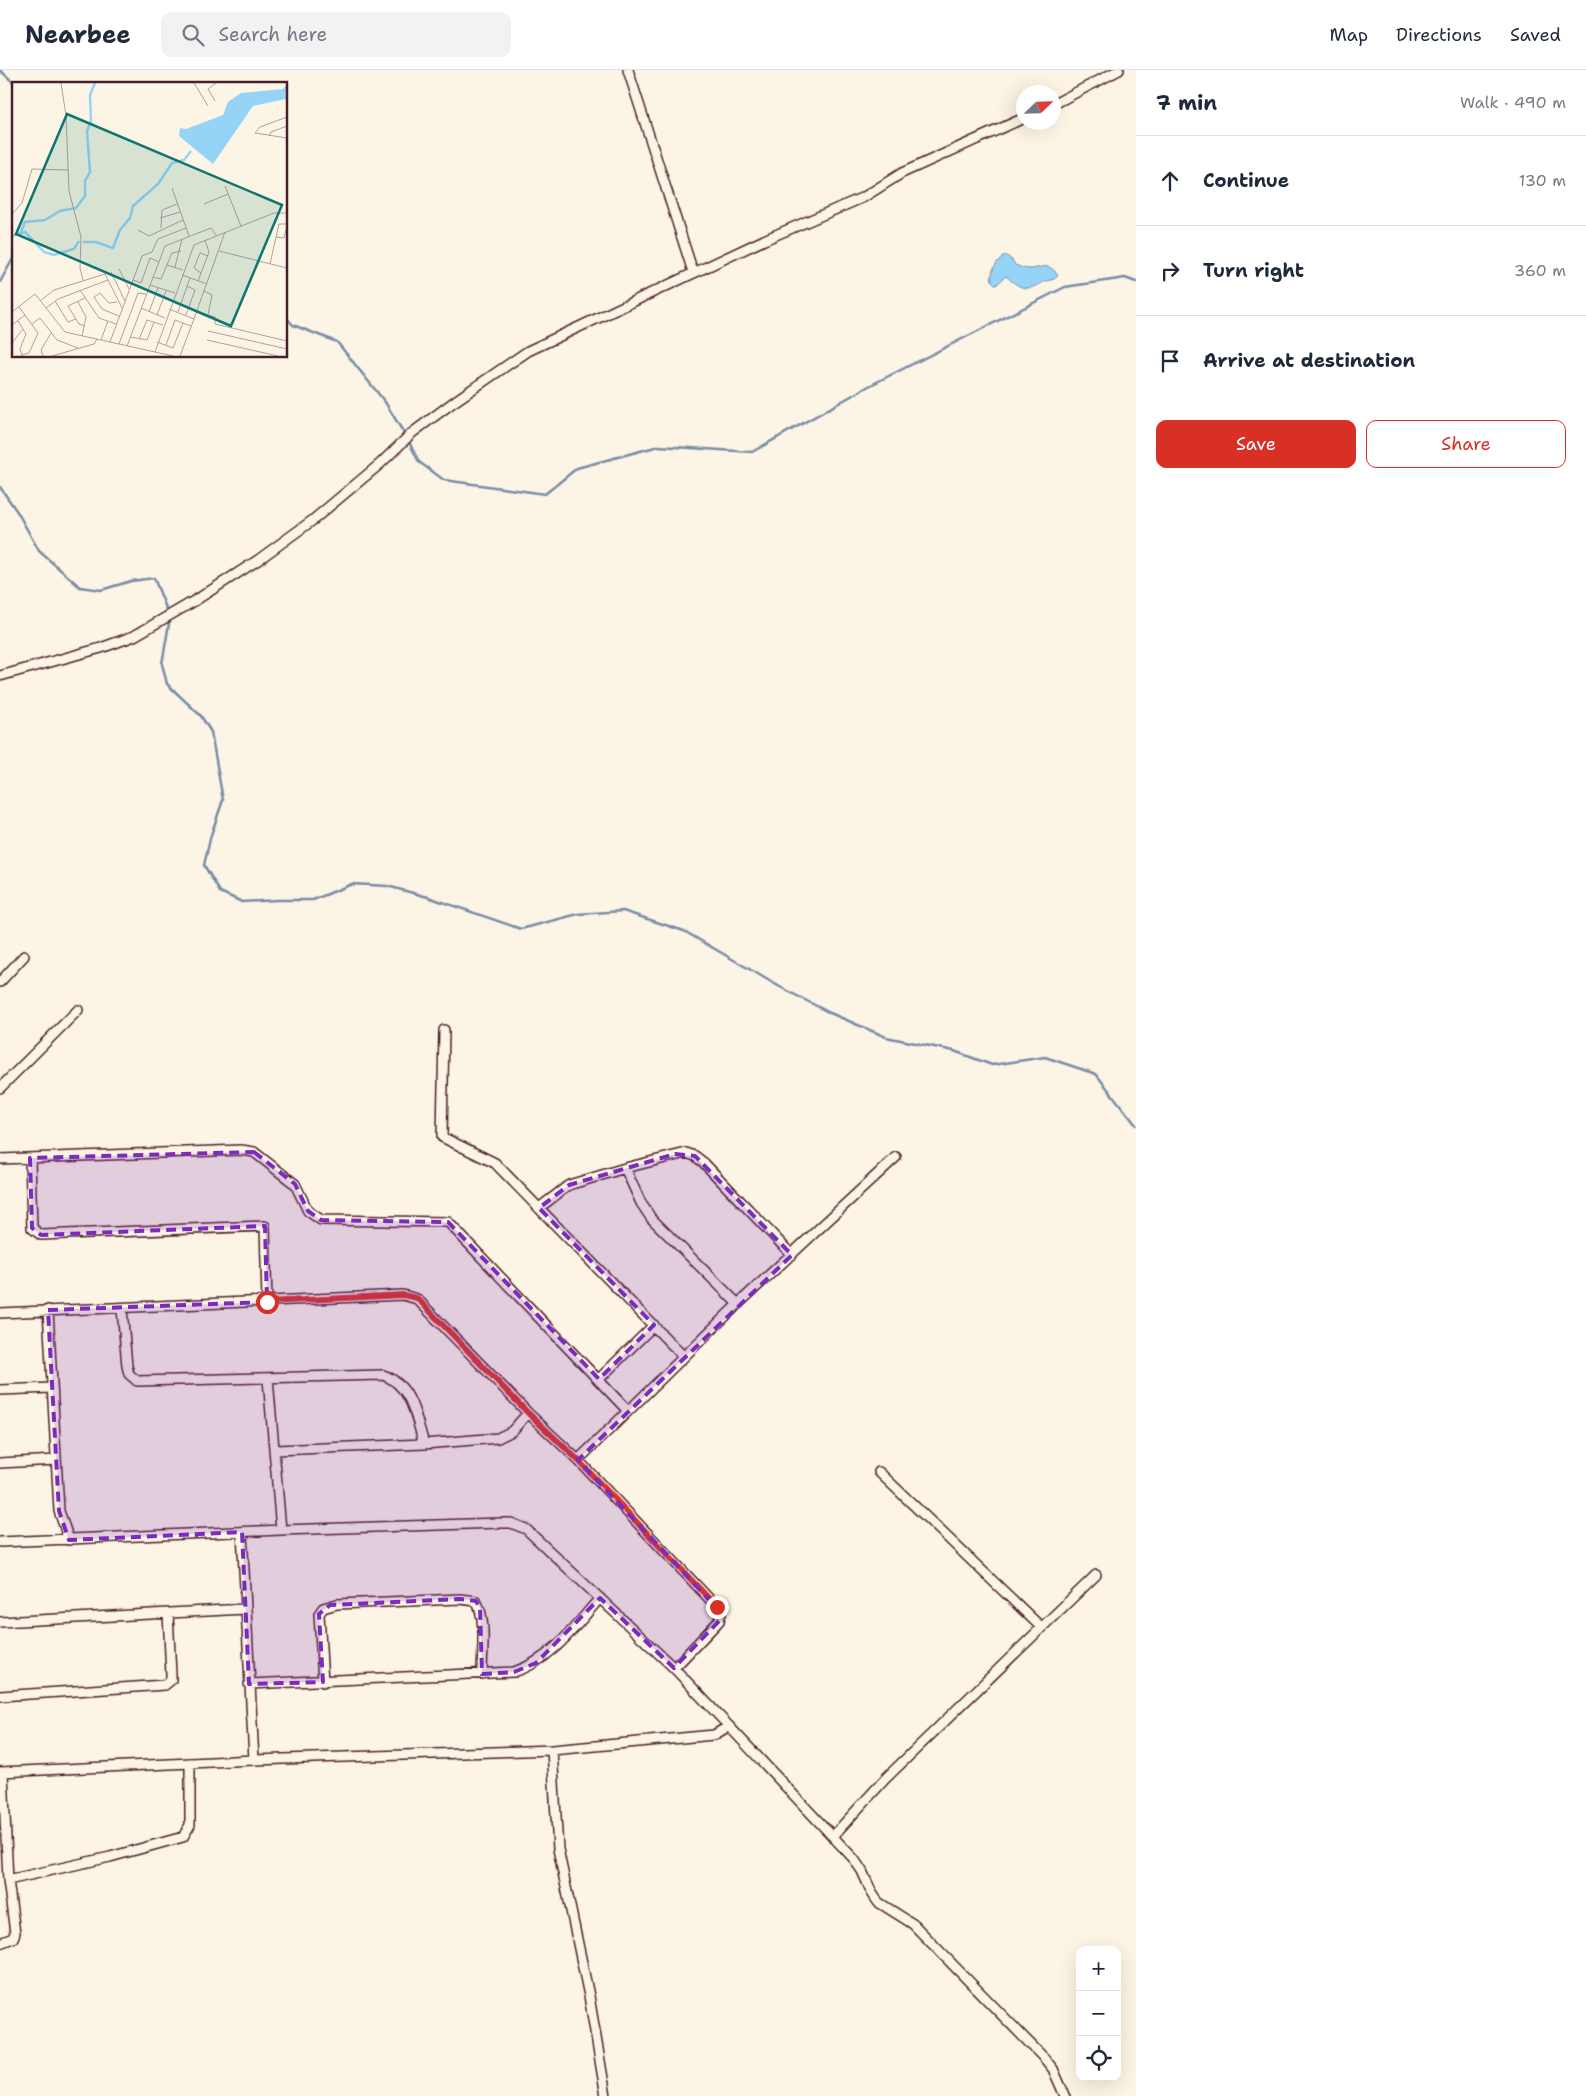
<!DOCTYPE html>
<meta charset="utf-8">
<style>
:root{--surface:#fff;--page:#f2f2f3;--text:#1f2937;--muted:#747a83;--line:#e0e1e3;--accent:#d93025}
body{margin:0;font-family:"Shantell Sans",sans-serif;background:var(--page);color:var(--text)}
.controls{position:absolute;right:15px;bottom:15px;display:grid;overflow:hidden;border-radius:10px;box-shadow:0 5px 20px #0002}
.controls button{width:45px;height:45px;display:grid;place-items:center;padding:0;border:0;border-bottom:1px solid var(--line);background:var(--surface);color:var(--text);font:25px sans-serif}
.compass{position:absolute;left:1016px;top:15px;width:45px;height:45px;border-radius:50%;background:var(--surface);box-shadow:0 5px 20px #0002;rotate:67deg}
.stop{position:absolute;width:15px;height:15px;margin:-11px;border:4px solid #d93025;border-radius:50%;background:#fff}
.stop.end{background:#d93025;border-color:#fff;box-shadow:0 1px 5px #0008}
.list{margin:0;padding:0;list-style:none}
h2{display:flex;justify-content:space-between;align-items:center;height:65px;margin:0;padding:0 20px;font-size:21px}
h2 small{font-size:16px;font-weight:400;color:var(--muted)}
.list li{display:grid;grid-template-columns:32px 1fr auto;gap:15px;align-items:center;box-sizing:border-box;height:90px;padding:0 20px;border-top:1px solid var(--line)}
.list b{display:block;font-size:19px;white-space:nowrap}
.list em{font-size:16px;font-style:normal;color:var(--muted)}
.actions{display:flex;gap:10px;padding:15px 20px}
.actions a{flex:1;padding:11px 0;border:1px solid var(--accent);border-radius:10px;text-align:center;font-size:18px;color:var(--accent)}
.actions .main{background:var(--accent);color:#fff}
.icon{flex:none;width:28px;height:28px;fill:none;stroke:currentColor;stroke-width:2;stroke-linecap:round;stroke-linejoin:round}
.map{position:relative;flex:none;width:1136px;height:2026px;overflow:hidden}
header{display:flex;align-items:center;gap:30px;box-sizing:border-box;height:70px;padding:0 25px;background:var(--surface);border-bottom:1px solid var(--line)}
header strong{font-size:24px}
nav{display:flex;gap:28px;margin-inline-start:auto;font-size:18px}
.search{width:350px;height:45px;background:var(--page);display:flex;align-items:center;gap:12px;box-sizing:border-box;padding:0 18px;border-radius:10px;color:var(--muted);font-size:19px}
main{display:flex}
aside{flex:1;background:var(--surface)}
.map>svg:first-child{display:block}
.water{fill:#96d4f7;stroke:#788ca5}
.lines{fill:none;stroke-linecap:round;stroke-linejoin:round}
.stream{stroke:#788ca5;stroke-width:2.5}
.street-casing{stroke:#4a1f2b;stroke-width:12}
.street{stroke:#fcf5e5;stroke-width:9}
.route{stroke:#d93025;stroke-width:6}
.marked{fill:#7b2cbf;fill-opacity:0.2;stroke:#7b2cbf;stroke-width:4;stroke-dasharray:10 6;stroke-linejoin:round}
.inset-river{fill:none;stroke:#96d4f7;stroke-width:2.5}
.inset-road{fill:none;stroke:#b59f9b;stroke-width:1}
.view{fill:#0f766e;fill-opacity:0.15;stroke:#0f766e;stroke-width:2.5}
.inset-edge{fill:none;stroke:#4a1f2b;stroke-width:2.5}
</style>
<header>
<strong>Nearbee</strong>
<div class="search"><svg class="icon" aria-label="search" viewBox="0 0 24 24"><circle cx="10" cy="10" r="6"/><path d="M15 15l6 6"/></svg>Search here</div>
<nav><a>Map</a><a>Directions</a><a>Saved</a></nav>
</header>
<main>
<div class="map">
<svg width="1136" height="2026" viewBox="0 0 1136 2026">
<rect width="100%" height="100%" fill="#fcf5e5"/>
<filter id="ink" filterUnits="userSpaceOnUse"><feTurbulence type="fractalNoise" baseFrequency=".02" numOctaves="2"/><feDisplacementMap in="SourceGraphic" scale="10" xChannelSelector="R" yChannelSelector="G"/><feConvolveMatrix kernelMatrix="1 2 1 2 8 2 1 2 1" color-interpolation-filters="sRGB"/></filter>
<g filter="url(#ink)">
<path class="water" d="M1005,185L1012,190L1015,195C1020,197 1025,199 1030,199C1044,198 1049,191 1058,206C1054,210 1050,210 1044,212C1027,222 1020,219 1006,206L996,215L992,211C990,201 996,191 1005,185Z"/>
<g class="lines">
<path class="stream" d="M0,0L15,14
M0,212L14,187
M286,247L293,255L337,272L385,332L405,365
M408,370L419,392L444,410L545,424L577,398L659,376L752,382L869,316L1065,217L1125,208L1136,212
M0,417L18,443L39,481L80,517L101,520L131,511L154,508L168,543
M170,548L162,594L167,614L201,646L211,662L223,730L211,765L204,795L220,822L242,832L277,830H313L352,814L387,816L428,827L521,859L578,844L623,841L684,861L780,917L830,943L886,967L954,981L992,995L1045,987L1096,1004L1136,1055"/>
<defs>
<path id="street" d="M628,0L693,202
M1054,34L1119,0
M0,606L101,578L134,566L196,530L258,490L313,450L380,394L412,363L455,331L528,281L764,170L864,127L902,103L1024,48
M0,912L24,886
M444,960L442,1067L495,1093L684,1287
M0,1018L78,940
M30,1088L32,1158L41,1165L265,1156L267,1232
M0,1089L241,1080L254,1082L295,1114L308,1141L321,1150L448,1152L628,1341
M625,1098L641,1133L651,1148L738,1234
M539,1138L569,1115L625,1098L686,1083L695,1086L704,1093L792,1185
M122,1239L127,1296L129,1304L137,1311L383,1305C412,1315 416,1348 424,1374
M48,1240L59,1441L69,1470
M0,1243L403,1225L417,1229L528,1343L578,1390L717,1537L721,1543L719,1551L674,1598
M268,1309L281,1460
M599,1309L654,1255
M0,1320L52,1318
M275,1380L424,1374L498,1368L512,1361L528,1343
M578,1390L738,1234L896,1087
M0,1393L56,1390
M879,1402L1042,1558
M242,1462L254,1690
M0,1472L281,1460L500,1453H511L526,1459L674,1598L854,1789L862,1801L872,1823L878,1832L913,1854L1044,1988L1053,1999L1065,2026
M0,1552L245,1539
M323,1612L319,1544L323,1538L337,1534L460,1529L476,1531C487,1548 482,1583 482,1604
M249,1614L514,1602C552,1590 575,1556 600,1528
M0,1626L165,1615L171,1610V1605L168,1543
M552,1680L558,1779L589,1926L606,2026
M0,1702L254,1690L552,1680L714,1665L729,1656
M3,1702L8,1810L110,1787L183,1767L190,1755V1693
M833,1766L886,1708L1096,1505
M0,1873L13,1868L15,1863L8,1810"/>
</defs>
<use href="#street" class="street-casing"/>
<use href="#street" class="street"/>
</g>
</g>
<g class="lines" filter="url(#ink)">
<path class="route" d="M267,1232L403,1225L417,1228L528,1343L578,1390L717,1537"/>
</g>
<path class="marked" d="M254,1082L295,1114L308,1141L321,1150L448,1152L599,1309L654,1255L539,1138L569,1115L675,1084L695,1086L792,1185L578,1390L719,1540V1551L674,1598L600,1528L536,1593L514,1602L482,1604L480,1538L476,1531L460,1529L330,1535L319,1544L323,1612L249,1614L242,1462L69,1470L59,1441L48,1240L267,1232L265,1156L41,1165L32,1158L30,1088Z"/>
<g transform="translate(12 12)">
<rect width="275" height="275" fill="#fcf5e5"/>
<path d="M275,2L274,17L241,24L201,82L167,54L168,46L174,47L211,33L216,20L229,11L271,7Z" fill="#96d4f7"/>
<path class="inset-river" d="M9,150L13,140L33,138L48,129L64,126L73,114V99L78,90L75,49L79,39L78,13L83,1M0,154L13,150L32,170L42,173L62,167L67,159M71,160H84L101,166L108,148L118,136L121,124L146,102L160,81L172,78L179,69"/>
<path class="inset-road" d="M49,1L54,34L57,109L69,155L68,186L71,198M182,1L196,24M203,19L196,7L204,1M275,35L248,45L243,51L275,56M257,54L259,50L275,44M213,104L229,144M160,106L177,154M192,122L216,112M0,132L10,121L20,87L56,88M148,136L168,130M149,146L150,128L165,122M126,148L137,154L171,138M264,155L272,156L275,144M207,169L275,186M258,182L267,142H275M155,183L171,188M163,185L170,157M107,187L117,207M99,190L113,219M189,191L182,186L188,171L196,174M170,193L195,202M141,195L149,197L160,171L169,169M121,198L129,201L138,176L147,180M186,199L197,170L193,158M138,203L163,211M68,208L87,236L104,242M28,219L42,208L93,192L110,226M43,219L56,240L64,237M66,220L74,235L70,254M105,220L97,221L88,211L82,215L90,227L107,234M7,225L26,251L17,271L10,273M34,226L46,217L96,198M129,226L153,236M157,227L182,237L168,274M185,229L196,233L200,213L192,209M0,230L23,212L53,250L161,274M137,230L146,206M166,230L178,196M145,233L154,209M174,233L183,208L175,204M196,233L203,235V242L275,259M182,237L213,150M6,239L14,252L8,267L10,274M20,242L28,236L45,258L66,266M0,243L13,233M73,244L67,242L56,224L73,216M196,249L275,267M118,255L135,258L142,240M127,257L135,238L151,243M89,258L96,239M195,258L266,274M98,260L130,174L140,170L146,157L174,146M145,260L161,266L171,241M0,261L11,247M107,262L126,211L134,212M154,263L163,238L179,244M115,264L153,164L199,146L204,153M143,270L182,163L262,131H275M31,274L29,268L39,251M40,274L82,262L85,257"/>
<path class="view" d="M55,32L270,123L219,244L4,152Z"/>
<rect width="275" height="275" class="inset-edge"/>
</g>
</svg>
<div class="controls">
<button>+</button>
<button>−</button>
<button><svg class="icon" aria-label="locate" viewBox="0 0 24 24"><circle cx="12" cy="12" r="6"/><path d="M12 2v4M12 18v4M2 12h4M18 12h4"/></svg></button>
</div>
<svg class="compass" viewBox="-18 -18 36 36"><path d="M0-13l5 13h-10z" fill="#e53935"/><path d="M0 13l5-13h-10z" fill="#747a83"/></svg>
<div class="stop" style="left:267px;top:1232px"></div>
<div class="stop end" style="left:717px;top:1537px"></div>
</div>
<aside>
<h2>7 min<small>Walk · 490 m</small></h2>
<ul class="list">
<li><svg class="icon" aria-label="ahead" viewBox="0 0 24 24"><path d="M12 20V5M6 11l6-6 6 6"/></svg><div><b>Continue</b></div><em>130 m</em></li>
<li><svg class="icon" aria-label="right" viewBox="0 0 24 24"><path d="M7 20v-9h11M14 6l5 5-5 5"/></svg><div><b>Turn right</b></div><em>360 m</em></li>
<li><svg class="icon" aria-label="arrive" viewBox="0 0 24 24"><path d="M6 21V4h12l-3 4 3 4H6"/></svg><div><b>Arrive at destination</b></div></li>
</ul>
<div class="actions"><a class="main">Save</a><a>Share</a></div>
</aside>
</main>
